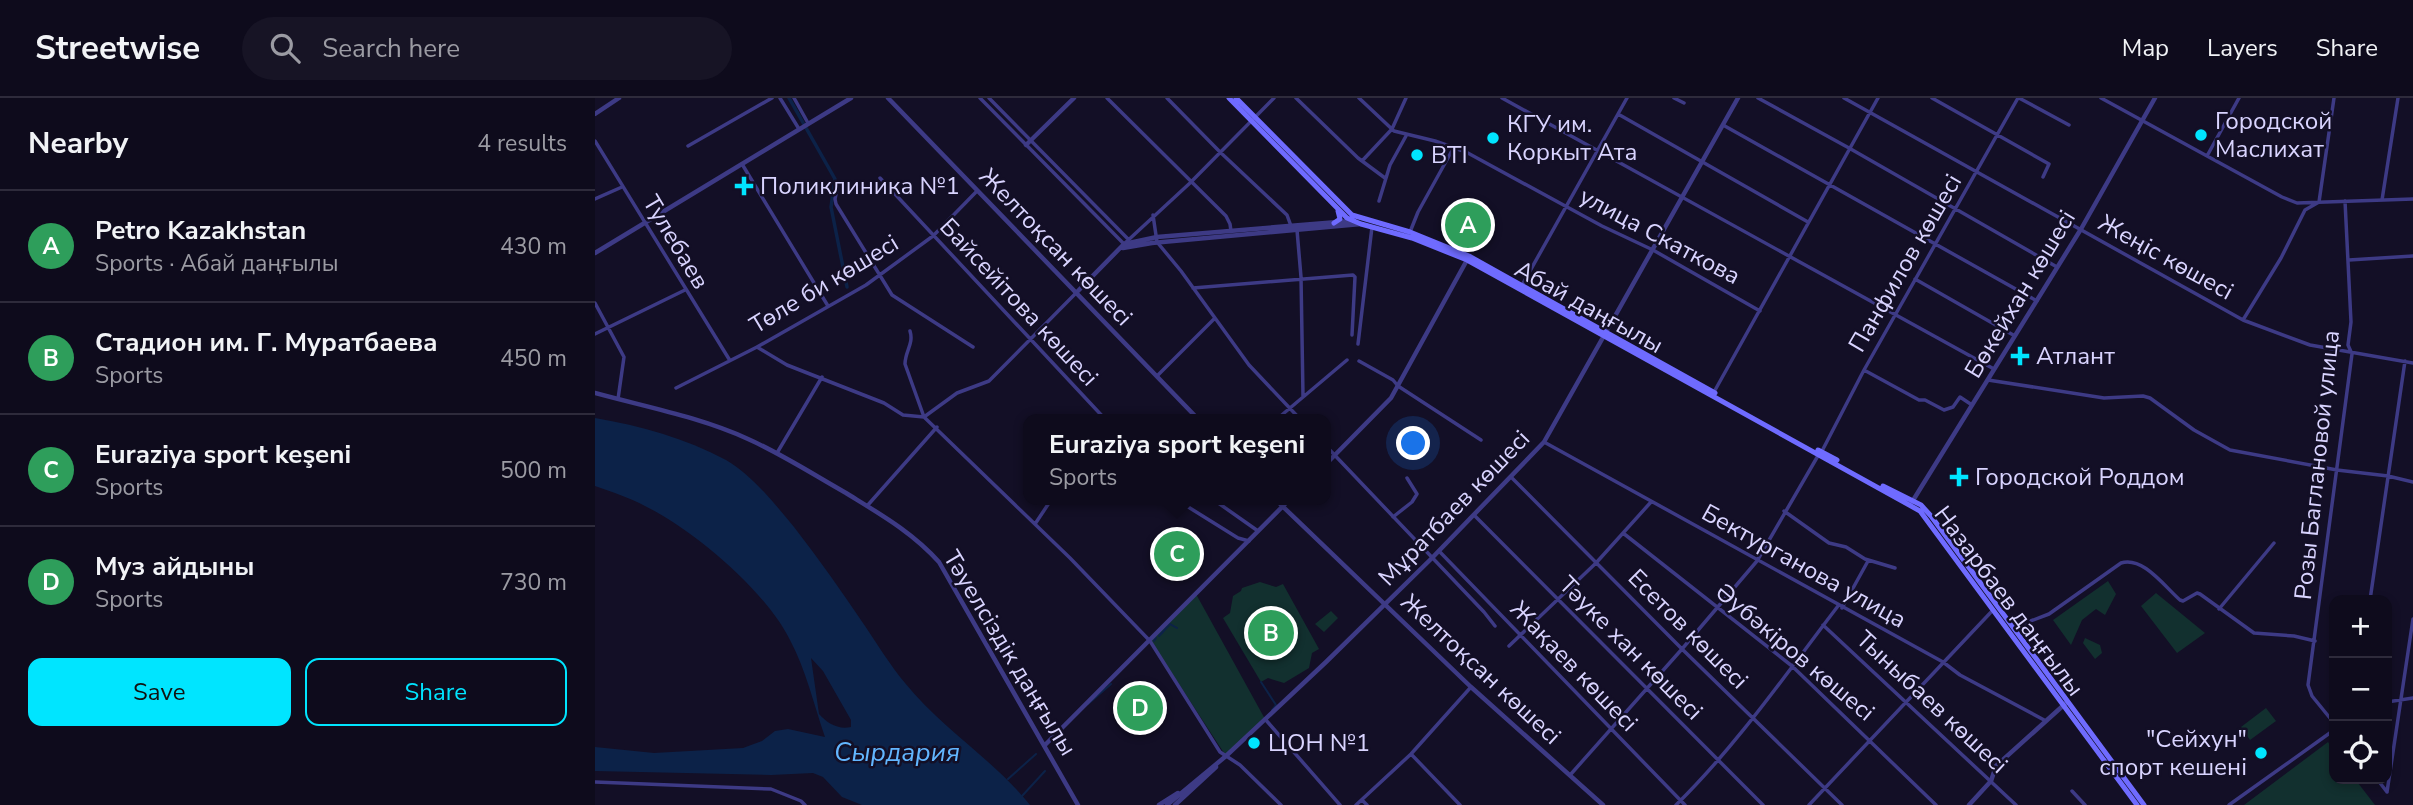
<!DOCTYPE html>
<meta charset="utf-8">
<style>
:root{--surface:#0e0b1c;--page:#171425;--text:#f1f3f6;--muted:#9b9ba3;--line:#2e2b3b;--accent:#00e5ff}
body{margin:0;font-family:"Nunito Sans",sans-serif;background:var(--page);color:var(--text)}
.controls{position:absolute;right:21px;bottom:21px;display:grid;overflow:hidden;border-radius:14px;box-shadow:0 4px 10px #0003}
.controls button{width:63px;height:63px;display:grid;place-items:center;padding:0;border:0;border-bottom:2px solid var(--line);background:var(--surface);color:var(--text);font:35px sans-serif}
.you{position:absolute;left:819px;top:346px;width:24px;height:24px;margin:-18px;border:5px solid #fff;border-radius:50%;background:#1a73e8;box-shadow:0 0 0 10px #1a73e833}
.badge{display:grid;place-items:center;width:46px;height:46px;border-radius:50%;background:var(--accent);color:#fff;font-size:23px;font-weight:700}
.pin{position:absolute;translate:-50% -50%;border:4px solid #fff;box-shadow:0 2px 7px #0006}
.popup{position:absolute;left:428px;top:316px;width:308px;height:91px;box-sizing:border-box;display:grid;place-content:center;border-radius:14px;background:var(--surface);filter:drop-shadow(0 2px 5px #0005);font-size:23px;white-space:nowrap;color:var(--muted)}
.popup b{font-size:26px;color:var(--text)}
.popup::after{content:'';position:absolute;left:50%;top:100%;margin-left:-14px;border:14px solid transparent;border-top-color:var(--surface)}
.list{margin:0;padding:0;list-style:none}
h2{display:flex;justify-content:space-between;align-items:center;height:91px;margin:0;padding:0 28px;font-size:30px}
h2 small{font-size:23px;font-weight:400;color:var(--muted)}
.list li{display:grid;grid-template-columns:46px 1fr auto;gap:21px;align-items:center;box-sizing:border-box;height:112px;padding:0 28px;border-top:2px solid var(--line)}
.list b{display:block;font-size:26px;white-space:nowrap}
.list p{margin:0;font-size:23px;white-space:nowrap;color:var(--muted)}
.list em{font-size:23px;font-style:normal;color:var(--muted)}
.actions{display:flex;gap:14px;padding:21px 28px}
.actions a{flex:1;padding:16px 0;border:2px solid var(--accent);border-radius:14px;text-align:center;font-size:24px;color:var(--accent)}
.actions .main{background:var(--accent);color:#111}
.icon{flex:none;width:38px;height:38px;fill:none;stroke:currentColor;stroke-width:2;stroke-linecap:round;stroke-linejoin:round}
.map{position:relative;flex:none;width:1818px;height:707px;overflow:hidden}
header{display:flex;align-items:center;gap:42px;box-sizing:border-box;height:98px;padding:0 35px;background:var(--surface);border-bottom:2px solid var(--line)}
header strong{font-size:33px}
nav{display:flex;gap:38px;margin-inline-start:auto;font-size:24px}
.search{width:490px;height:63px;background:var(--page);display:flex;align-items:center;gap:18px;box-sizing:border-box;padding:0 24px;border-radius:38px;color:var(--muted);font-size:26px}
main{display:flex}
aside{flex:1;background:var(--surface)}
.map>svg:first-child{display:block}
.green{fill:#12302f}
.water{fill:#0c2248;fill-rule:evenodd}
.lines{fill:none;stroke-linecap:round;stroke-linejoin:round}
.stream{stroke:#0c2248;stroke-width:2}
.canal{stroke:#0c2248;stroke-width:3.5}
.minor{stroke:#3d3a85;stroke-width:3.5}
.tertiary{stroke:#3d3a85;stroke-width:4.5}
.secondary{stroke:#6f6bff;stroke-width:5}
.poi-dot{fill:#00e5ff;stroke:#130f26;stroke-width:2.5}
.labels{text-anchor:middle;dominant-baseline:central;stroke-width:5;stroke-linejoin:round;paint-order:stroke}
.poi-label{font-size:24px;fill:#d9d4ff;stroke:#130f26;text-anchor:start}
.street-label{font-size:24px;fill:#d9d4ff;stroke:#130f26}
.water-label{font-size:26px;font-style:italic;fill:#62b6ff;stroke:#130f26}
</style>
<header>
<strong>Streetwise</strong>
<div class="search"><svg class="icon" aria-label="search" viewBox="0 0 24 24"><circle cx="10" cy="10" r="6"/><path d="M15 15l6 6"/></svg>Search here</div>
<nav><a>Map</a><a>Layers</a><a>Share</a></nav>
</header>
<main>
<aside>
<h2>Nearby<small>4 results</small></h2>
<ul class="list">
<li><span class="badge" style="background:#2e9e5b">A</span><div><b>Petro Kazakhstan</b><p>Sports · Абай даңғылы</p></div><em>430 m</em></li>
<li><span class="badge" style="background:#2e9e5b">B</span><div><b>Стадион им. Г. Муратбаева</b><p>Sports</p></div><em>450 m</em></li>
<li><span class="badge" style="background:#2e9e5b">C</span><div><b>Euraziya sport keşeni</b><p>Sports</p></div><em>500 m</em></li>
<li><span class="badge" style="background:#2e9e5b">D</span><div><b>Муз айдыны</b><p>Sports</p></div><em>730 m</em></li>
</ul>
<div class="actions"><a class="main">Save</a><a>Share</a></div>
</aside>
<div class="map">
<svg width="1818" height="707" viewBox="0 0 1818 707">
<rect width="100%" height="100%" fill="#130f26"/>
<path class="green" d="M1513,483L1521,496L1510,517L1501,511L1487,522L1476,547L1458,522Z
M665,484L681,489L688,486L724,551L717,555L714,570L689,585L673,580L666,584L628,520L635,515L638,498L646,493L647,490Z
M1561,495L1610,535L1582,555L1546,508Z
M601,496L670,621L631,658L555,542Z
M736,513L743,520L729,534L720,526Z
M1490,540L1505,547L1507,555L1500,561L1488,545Z
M1671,610L1681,623L1655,642L1646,629Z
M1733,644L1739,653V681H1760L1780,707H1649Z"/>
<path class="water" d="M0,320C46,328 90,340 131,362C158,378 179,405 199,429C224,461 247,494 270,528C283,547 295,567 310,585C347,631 397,660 435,707H267L247,699L228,679L218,675L176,677L0,673V649L59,655L148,650L167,643L180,633L193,631L230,639C219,607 211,572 195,542C170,492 100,433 50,408C35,400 17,394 0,388ZM216,560L228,573L256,622V629C243,632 232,625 224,616Z"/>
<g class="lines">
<path class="stream" d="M564,538L575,526L582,530
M559,543L561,540
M666,584L681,607L677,612
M493,606L516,586
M413,681L441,656
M427,698L450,673"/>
<path class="canal" d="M194,0L240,81L236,109L252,189"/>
<path class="minor" d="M185,0L204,31
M199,0L213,25
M385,0L529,146L595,85L679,0
M394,0L533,141
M512,0L631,118L635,126L636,133
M572,0L625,54L692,117L696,128
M701,0L763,60L790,80
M764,0L799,33L840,43L871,54L1007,128L1058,152L1165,213
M907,0L1399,271
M1079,0L1089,5
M1163,0L1254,50L1462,169
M1249,0L1648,222L1715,247L1818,265
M1337,0L1454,66L1448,79
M1424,0L1474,27
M1506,0L1687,99L1702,105L1818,101
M1023,16L1213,124
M1128,27L1442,203
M0,43L134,261
M93,48L177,0
M1612,58L1644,0
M767,63L797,31L811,0
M147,66L233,208
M285,80L510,321
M243,87L240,101L241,106L297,197L378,249
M0,101L27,89
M1787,102L1803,0
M784,103L795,67L811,38
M558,117L562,144L586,173L654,267L705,321
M702,132L706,179L708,298
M815,134L823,114L859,49
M1754,162L1818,158
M1320,181L1420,238
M926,189L1032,0
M598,190L758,177L760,179L757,237
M0,205L29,259L23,301
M1648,222L1686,160L1710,112L1724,104L1739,0
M315,233C319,246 310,253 310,266L329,319
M0,236L90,192
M763,246L777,129
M162,249L192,267L289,305L308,317L329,319
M764,263L798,282L803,288L886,342
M1269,272L1324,302H1330L1349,312L1358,309L1365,299L1377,307
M562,278L619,221
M1393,282L1509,300L1548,298L1555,300L1599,332L1635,352L1742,372L1793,378L1818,384
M81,290L162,249L271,187L338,138L382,93
M1119,294L1283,0
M448,318L455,321
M329,319L475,460L555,543L625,654L645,667L686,707
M329,319L362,295L394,283L481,195
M682,321L752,262
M949,344L1348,564L1365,577L1451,623
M731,348L889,514L900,528
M1227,353L1269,272L1423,0
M182,355L227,279
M916,379L1087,551L1247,707
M582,402L643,440L654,443
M619,402L663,433
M272,408L342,329
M1189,413L1234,445L1251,449L1270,461L1300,470
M879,417L1168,707
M798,419L817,404L822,396L812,380
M440,426L456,402
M1028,435L1197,568L1341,707
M844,453L1090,707
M1775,502L1810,263
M1247,510L1273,463
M1624,511L1679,445
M1228,527L1421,707
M1420,529L1454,516L1526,465C1548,458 1569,488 1585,502L1588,503L1602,495L1605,496L1659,535L1699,538L1720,543
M914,548L1001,465L1056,404
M1792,604L1818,600
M670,621L745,707
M1739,625L1717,598L1713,587L1757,256L1753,247L1756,224L1750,103
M816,656L865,707
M976,676L1087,551L1162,463L1224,356
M1782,681L1792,694
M0,684L176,691L206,703L210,707
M1477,693L1490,707
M1792,694L1818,521
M767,702L772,707
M761,707L816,656L876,589
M1081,707C1142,647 1191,576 1243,508
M1214,707L1398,512
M1634,707L1739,632"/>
<path class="tertiary" d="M293,0L603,321
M0,16L24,0
M431,47L479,0
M528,150L557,145L766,126
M0,155L256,0
M481,195L529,146L562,139L755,123
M0,295C51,309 105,319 153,341C187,356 219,377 251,395C285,416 317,434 344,464L483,707
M731,366L796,300L872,162
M681,402L876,589L1008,707
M1317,404L1486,131L1560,0
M450,647L694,402
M564,707L583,695
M572,707L631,658L731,564L837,460L949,344L1143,0
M580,707L621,669
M1374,707L1396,683L1401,668L1471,605"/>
<path class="secondary" d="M634,0L752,120L766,126L817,140L872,162L1325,413L1542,707
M641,0L757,117L815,134L874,158L1120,295
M739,125L745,121L743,113
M1223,352L1242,362
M1288,388L1326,407L1336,418L1549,707"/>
</g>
<g class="poi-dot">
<circle cx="1606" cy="37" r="7"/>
<circle cx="898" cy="40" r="7"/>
<circle cx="822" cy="57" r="7"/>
<path d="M145.5 77.5h7v7h7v7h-7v7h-7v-7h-7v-7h7z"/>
<path d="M1421.5 247.5h7v7h7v7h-7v7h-7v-7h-7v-7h7z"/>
<path d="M1360.5 368.5h7v7h7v7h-7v7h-7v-7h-7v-7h7z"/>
<circle cx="659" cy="645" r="7"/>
<circle cx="1666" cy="655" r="7"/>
</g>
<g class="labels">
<g class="poi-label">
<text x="1620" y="23">Городской<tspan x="1620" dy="28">Маслихат</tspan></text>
<text x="912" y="26">КГУ им.<tspan x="912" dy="28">Коркыт Ата</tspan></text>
<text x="836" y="57">BTI</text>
<text x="165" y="88">Поликлиника №1</text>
<text x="1441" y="258">Атлант</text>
<text x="1380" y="379">Городской Роддом</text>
<text x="1652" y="641" text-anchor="end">"Сейхун"<tspan x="1652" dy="28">спорт кешені</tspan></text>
<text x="673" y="645">ЦОН №1</text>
</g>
<g class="street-label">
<text transform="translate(1065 138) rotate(28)">улица Скаткова</text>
<text transform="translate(81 144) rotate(59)">Тулебаев</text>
<text transform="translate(461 149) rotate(46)">Желтоқсан көшесі</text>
<text transform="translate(1571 159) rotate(29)">Жеңіс көшесі</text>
<text transform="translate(1310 165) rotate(-60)">Панфилов көшесі</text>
<text transform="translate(229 186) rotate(-31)">Төле би көшесі</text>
<text transform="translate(1425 196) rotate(-59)">Бөкейхан көшесі</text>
<text transform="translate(424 204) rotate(47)">Байсейітова көшесі</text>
<text transform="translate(994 209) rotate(29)">Абай даңғылы</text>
<text transform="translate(1722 367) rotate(-84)">Розы Баглановой улица</text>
<text transform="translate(859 410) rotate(-46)">Мұратбаев көшесі</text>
<text transform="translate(1209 468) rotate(29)">Бектурганова улица</text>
<text transform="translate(1414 503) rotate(53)">Назарбаев даңғылы</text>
<text transform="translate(1093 531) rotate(45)">Есетов көшесі</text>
<text transform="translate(1036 550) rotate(45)">Тәуке хан көшесі</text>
<text transform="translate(1200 554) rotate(40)">Әубәкіров көшесі</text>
<text transform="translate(415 555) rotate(59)">Тәуелсіздік даңғылы</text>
<text transform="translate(979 568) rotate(46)">Жақаев көшесі</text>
<text transform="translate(886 571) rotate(43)">Желтоқсан көшесі</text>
<text transform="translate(1337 604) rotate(43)">Тыныбаев көшесі</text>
</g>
<g class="water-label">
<text x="302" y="654">Сырдария</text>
</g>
</g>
</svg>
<div class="controls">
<button>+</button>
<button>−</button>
<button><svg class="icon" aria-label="locate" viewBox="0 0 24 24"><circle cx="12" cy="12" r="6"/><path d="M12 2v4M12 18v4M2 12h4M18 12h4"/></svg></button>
</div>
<div class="you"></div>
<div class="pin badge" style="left:873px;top:127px;background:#2e9e5b">A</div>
<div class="pin badge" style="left:676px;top:535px;background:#2e9e5b">B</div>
<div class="pin badge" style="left:582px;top:456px;background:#2e9e5b">C</div>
<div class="popup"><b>Euraziya sport keşeni</b>Sports</div>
<div class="pin badge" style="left:545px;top:610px;background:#2e9e5b">D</div>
</div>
</main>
